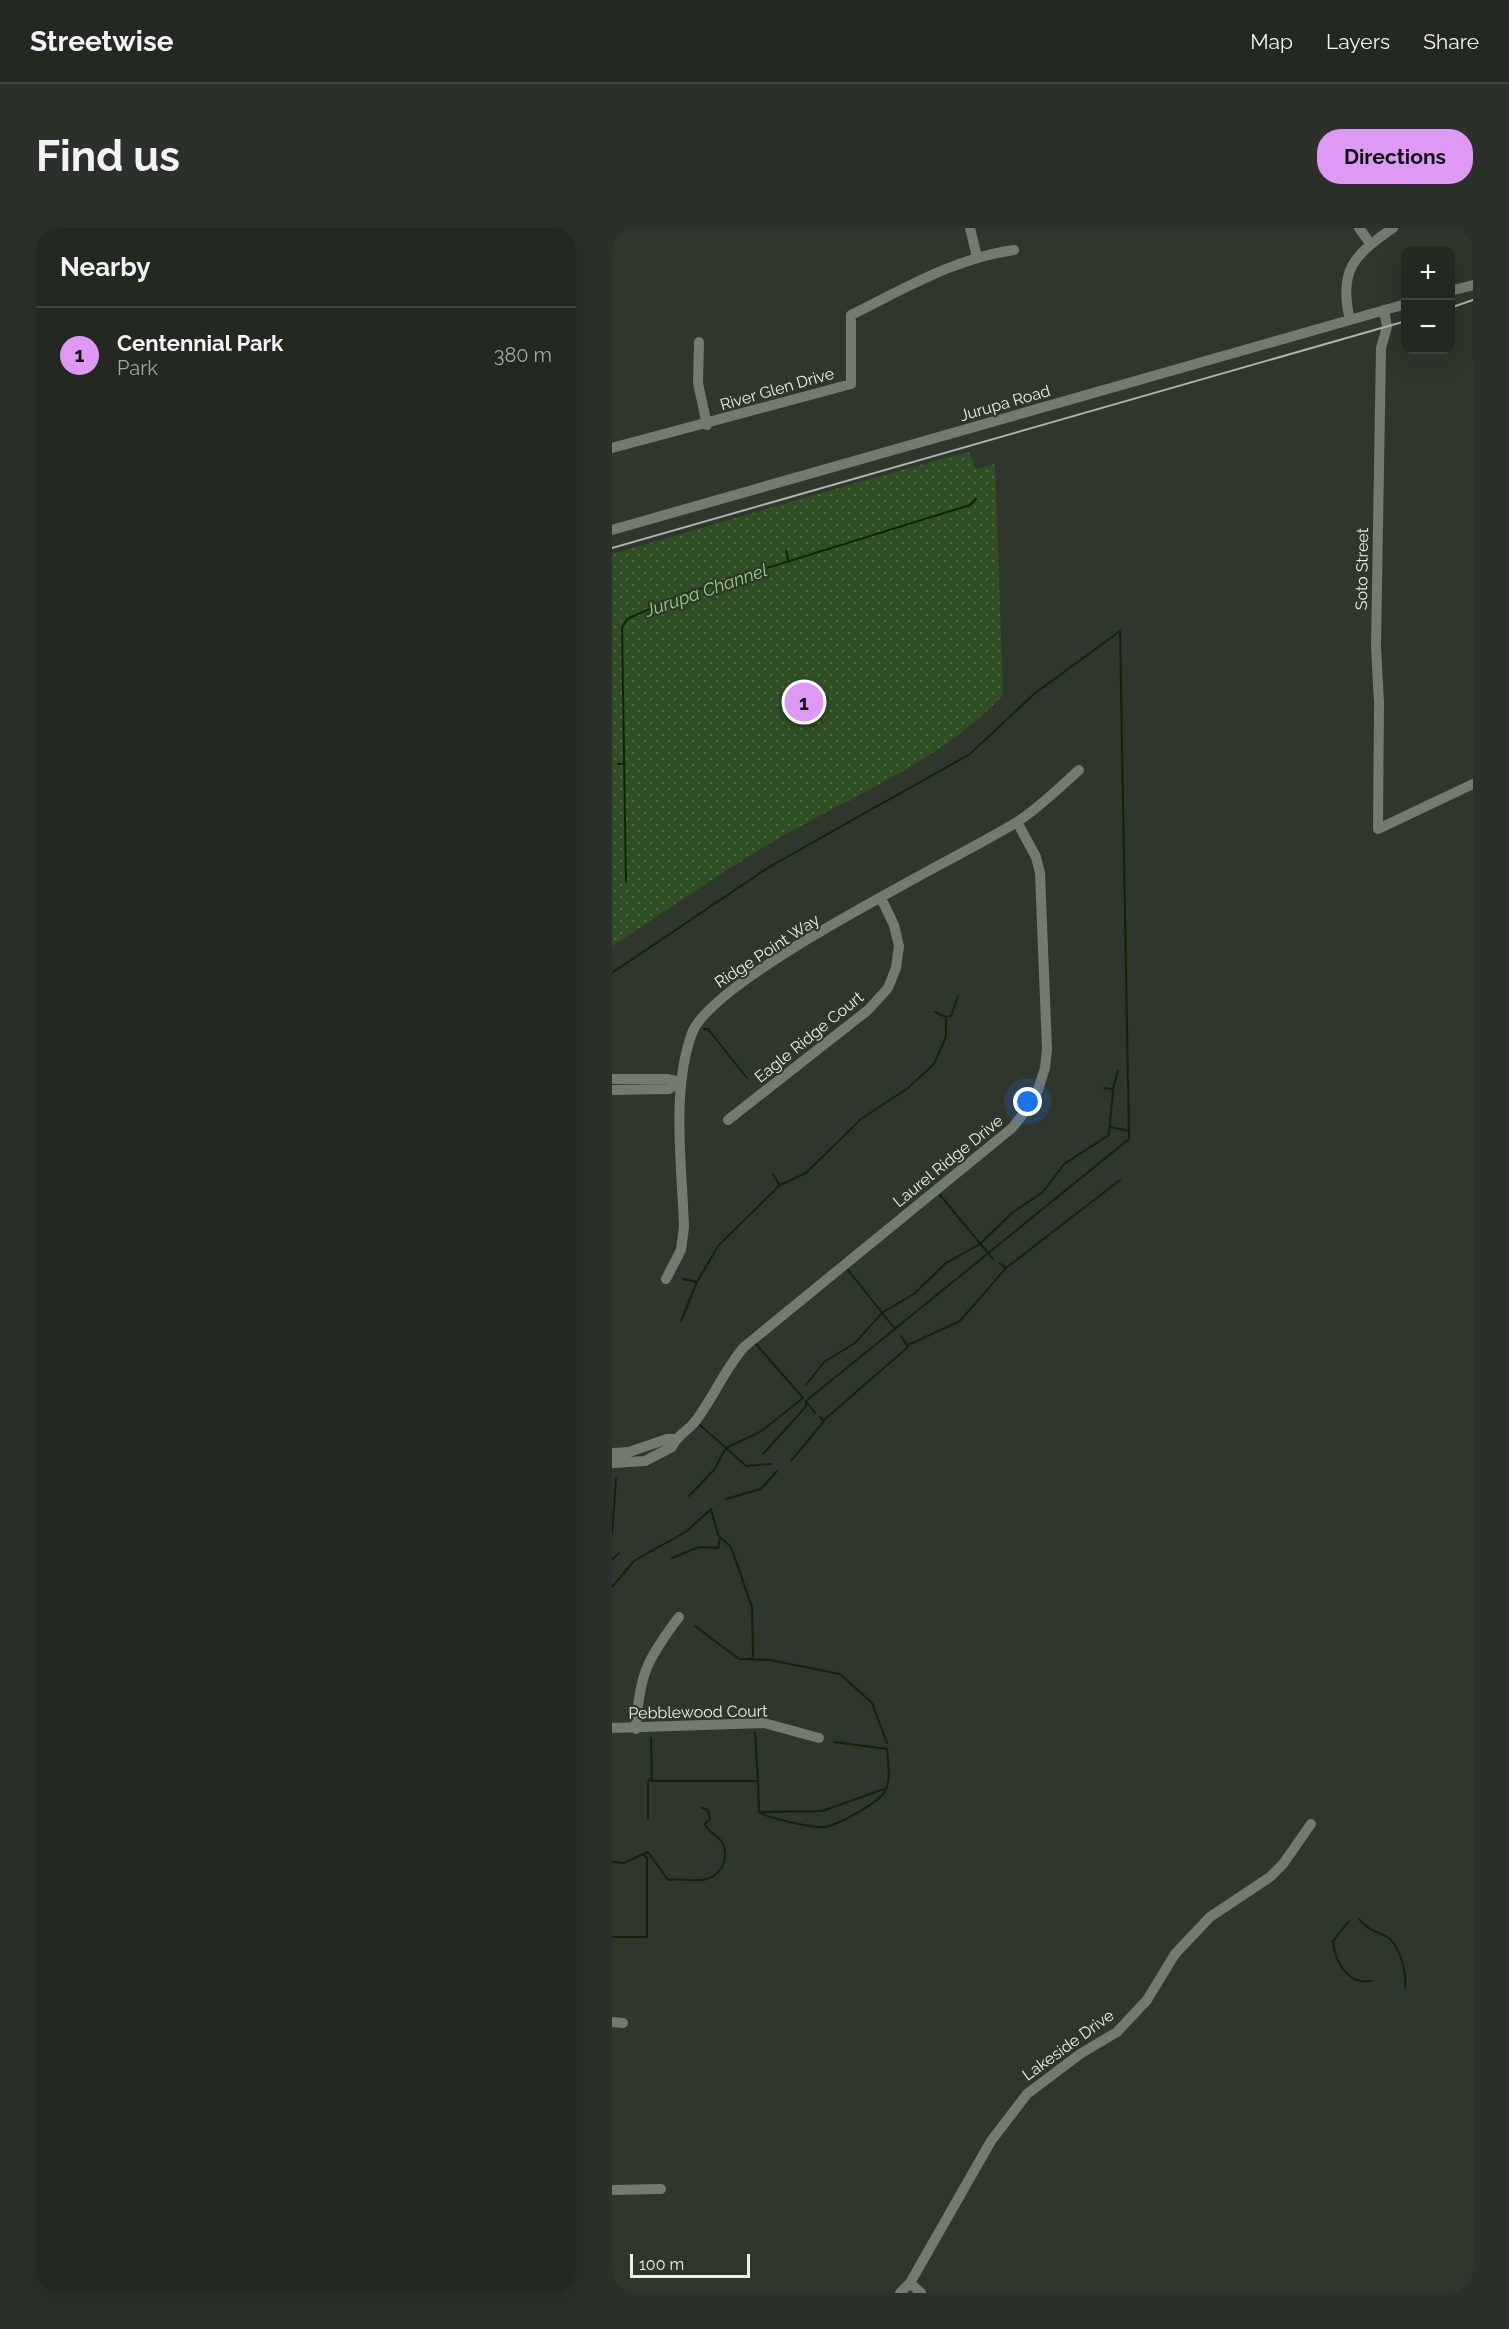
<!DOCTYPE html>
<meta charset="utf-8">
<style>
:root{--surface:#232821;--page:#2b302a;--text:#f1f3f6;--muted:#a3a6a5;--line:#40443f;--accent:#dd99f3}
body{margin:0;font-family:Raleway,sans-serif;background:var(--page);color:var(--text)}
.controls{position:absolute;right:18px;top:18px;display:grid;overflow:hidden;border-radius:12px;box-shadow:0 6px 24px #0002}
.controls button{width:54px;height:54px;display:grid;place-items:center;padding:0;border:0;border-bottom:2px solid var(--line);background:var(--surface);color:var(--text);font:30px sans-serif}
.scale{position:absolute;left:18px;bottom:15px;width:120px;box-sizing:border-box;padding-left:6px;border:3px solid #ebf0ea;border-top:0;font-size:16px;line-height:21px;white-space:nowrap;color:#ebf0ea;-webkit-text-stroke:4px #2f362c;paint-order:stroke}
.you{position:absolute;left:416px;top:874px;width:21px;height:21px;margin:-15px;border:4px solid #fff;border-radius:50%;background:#1a73e8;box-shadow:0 0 0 9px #1a73e833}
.badge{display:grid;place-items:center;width:39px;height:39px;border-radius:50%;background:var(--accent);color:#111;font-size:20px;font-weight:700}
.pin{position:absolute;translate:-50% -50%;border:3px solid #fff;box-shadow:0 2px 6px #0006}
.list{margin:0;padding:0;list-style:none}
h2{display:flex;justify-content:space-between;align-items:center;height:78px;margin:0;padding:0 24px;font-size:26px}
h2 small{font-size:20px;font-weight:400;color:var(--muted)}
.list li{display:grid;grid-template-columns:39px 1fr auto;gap:18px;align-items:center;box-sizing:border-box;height:96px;padding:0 24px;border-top:2px solid var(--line)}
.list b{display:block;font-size:22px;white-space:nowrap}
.list p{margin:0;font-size:20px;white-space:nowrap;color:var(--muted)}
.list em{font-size:20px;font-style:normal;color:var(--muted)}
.map{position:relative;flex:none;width:861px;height:2065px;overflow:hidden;border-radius:24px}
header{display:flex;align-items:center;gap:36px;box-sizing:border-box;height:84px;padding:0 30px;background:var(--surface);border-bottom:2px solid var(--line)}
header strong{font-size:28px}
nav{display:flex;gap:33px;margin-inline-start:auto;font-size:21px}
.intro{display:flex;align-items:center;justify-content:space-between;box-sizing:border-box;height:144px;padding:0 36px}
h1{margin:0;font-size:42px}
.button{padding:15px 27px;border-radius:24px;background:var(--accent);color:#111;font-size:21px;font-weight:700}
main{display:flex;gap:36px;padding:0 36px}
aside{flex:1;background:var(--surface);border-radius:24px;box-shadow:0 6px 24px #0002}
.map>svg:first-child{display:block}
.park{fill:url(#park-dots)}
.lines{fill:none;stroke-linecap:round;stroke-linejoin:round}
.stream{stroke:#0f2606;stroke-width:2}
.minor{stroke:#737b70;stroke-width:10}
.rail{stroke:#acb2aa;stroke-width:2}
.labels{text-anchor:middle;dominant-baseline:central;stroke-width:4.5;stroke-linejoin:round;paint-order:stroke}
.street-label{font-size:16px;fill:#ebf0ea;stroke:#2f362c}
.water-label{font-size:18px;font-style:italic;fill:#96d57f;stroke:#2f362c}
</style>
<header>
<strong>Streetwise</strong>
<nav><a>Map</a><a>Layers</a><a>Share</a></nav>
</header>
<div class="intro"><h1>Find us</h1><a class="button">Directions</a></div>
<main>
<aside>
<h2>Nearby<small></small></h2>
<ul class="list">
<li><span class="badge">1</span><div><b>Centennial Park</b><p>Park</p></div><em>380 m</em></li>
</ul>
</aside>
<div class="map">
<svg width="861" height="2065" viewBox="0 0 861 2065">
<defs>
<pattern id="park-dots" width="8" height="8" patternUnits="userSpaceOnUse" patternTransform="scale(1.5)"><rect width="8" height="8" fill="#2f4e24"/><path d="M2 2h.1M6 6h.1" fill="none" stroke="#4d6844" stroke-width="1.8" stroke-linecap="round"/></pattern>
</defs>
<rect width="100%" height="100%" fill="#2f362c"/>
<path class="park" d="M357,224L364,241L383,236L391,467C332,531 244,566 169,609C111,642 56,682 0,718V326C119,292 237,255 357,224Z"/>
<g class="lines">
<path class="stream" d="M174,323L177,334
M6,536H13
M14,654L10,400L15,391L71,366L358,277L364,271
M0,745L157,639L358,526L422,466L508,403L517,911L194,1173L203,1185
M323,784L334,789
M92,801H96L135,850
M492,860L501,861
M499,899L517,903
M161,946L167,956
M328,967L381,1031
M387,1035L394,1040
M236,1042L283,1101
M85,1054L106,1018L168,957L194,945L249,891L296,860L322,836L334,809V789L339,788L346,768
M69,1093L85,1054L71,1051
M144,1116L191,1170L148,1204L114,1220L134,1238L159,1236
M296,1117L348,1093L394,1040L508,952
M194,1157L212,1134L243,1115L270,1085L303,1065L334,1035L368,1016L400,985L431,964L452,936L497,907L501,861L506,843
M212,1192L296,1119L289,1108
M151,1226L189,1184L194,1178V1173
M179,1233L212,1193L208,1189
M77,1268L102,1242L114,1220L88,1197
M114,1271L149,1261L165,1243
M0,1306L4,1251
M60,1330L87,1319L106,1320L108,1311
M0,1332L7,1325
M0,1359L22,1333L75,1303L99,1281L106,1307L119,1319L140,1379L141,1429L138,1431
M83,1398L127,1431L158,1432L228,1446L260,1475L275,1515
M143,1504L146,1553
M39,1510L40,1553H146L147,1584L210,1583L275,1560
M147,1584C155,1590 204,1601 214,1599C227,1596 267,1575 273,1563C279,1553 276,1532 275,1521L222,1514
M36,1590V1555L40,1549
M1,1634L12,1635L36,1624L56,1652C76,1649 97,1660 110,1639C114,1632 114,1623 111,1616C107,1607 96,1605 93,1596L98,1591L96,1582L90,1580
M747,1691C754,1701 763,1703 774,1708C788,1716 795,1746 793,1760
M737,1693L721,1713C723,1734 735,1757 760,1753
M0,1709H35V1630L32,1627"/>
<path class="minor" d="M358,0L365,29
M747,0L758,15
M838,63L861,57
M772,82L775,99L769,120L764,418L767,475L766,601L861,556
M738,92C726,42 742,27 781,0
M87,114L86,155L95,197
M0,220L239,156V87C292,61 343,30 402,22
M0,302L794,76
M0,851H56L69,854
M0,862L57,861L69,854
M116,892L256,782L276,760L284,740L287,718L282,697L269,670
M54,1051L69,1022L72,999C70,937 59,863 80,805C102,748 343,632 405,594C428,579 447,560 467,542
M0,1225L17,1224L55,1211H63
M0,1235L33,1233L60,1219C64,1208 74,1204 82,1195C101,1171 112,1142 132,1119L400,900L423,871L433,840L435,821L428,645L424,629L405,594
M0,1500L152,1495L207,1510
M24,1501C27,1447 35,1431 67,1389
M0,1794L11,1795
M0,1962L49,1961
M298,2055L309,2065
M288,2065L298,2055L379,1913L415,1866L468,1826L505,1804L535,1772L563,1726L598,1689L658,1649L671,1636L699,1596"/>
<path class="rail" d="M838,80L861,72
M0,320L794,93"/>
</g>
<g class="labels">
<g class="street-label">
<text transform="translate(165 161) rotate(-16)">River Glen Drive</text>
<text transform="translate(393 175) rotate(-16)">Jurupa Road</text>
<text transform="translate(750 341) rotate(-89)">Soto Street</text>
<text transform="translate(155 723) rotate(-33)">Ridge Point Way</text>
<text transform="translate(197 809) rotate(-39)">Eagle Ridge Court</text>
<text transform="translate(336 933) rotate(-39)">Laurel Ridge Drive</text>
<text transform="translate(86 1484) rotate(-1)">Pebblewood Court</text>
<text transform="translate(456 1817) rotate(-36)">Lakeside Drive</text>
</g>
<g class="water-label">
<text transform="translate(94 362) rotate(-19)">Jurupa Channel</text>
</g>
</g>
</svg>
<div class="controls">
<button>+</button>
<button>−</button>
</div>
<div class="scale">100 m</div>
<div class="you"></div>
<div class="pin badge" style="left:192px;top:474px">1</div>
</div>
</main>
